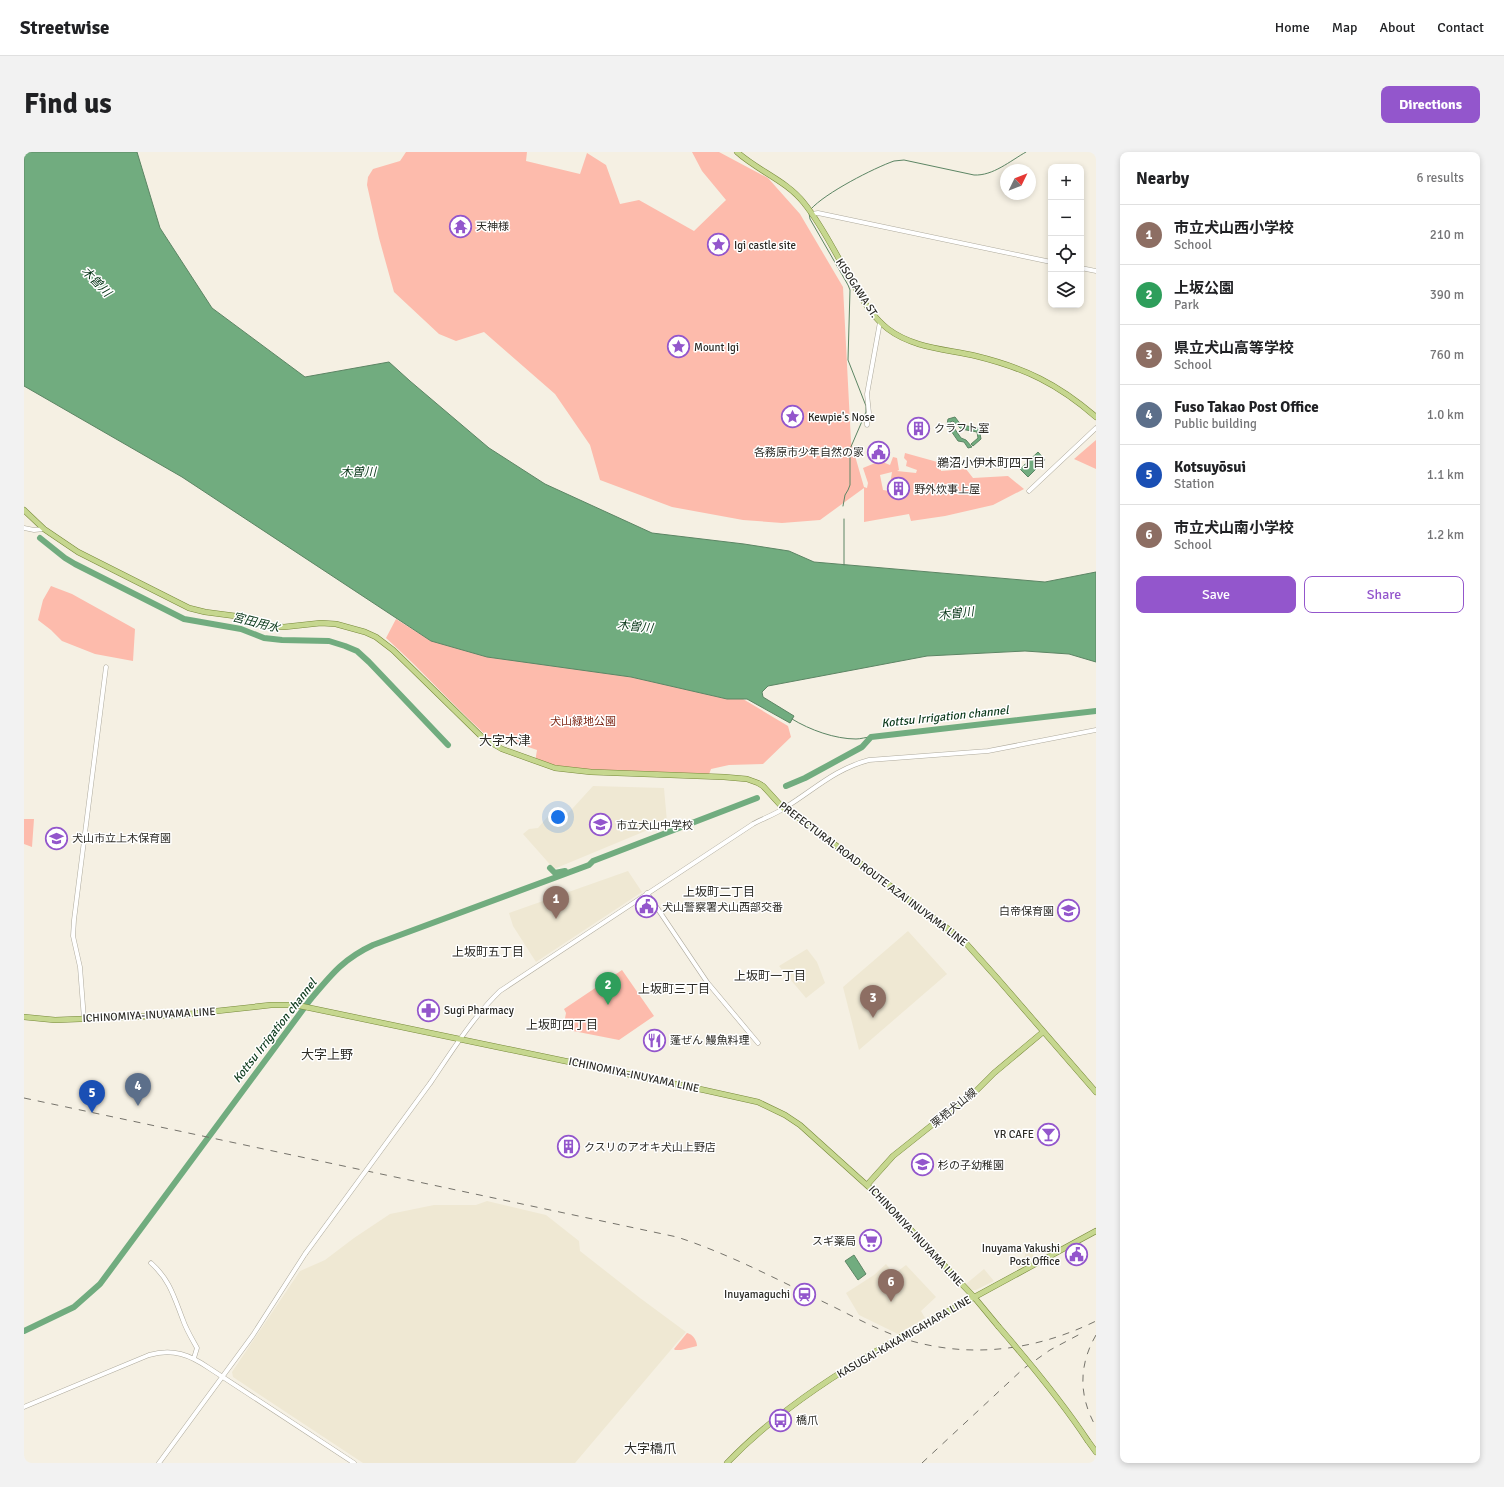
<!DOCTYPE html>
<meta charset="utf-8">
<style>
:root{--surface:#fff;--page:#f2f2f2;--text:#202124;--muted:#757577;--line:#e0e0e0;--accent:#9356cc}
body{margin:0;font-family:Signika,"Noto Sans JP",sans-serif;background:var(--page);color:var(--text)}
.controls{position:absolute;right:12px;top:12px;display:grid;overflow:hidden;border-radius:8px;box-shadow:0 2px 6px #0003}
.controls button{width:36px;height:36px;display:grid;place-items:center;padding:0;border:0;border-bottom:1px solid var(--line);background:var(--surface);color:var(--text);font:20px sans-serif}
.compass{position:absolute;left:976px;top:12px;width:36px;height:36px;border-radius:50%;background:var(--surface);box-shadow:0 2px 6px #0003;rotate:47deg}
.you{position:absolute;left:534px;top:665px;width:14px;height:14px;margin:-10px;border:3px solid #fff;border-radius:50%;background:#1a73e8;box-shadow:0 0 0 6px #1a73e833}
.badge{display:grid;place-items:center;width:26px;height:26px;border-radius:50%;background:var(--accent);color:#fff;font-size:13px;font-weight:700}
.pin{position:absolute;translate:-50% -33px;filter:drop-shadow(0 1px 2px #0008)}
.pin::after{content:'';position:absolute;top:21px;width:14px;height:12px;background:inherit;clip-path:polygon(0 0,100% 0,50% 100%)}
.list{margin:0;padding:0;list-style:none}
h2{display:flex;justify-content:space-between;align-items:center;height:52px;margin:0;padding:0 16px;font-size:17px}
h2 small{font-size:13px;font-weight:400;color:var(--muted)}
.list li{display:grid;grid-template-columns:26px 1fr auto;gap:12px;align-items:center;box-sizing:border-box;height:60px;padding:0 16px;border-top:1px solid var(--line)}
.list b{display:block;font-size:15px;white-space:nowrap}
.list p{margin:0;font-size:13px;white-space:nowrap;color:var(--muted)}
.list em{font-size:13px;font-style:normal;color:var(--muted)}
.actions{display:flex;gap:8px;padding:12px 16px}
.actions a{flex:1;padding:9px 0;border:1px solid var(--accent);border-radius:8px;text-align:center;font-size:14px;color:var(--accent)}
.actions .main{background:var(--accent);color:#fff}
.icon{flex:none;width:22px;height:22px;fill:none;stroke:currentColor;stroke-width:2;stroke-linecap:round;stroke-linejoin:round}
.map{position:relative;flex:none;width:1072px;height:1311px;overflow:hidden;border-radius:8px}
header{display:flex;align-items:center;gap:24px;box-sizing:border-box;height:56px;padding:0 20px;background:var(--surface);border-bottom:1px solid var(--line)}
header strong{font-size:19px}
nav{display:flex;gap:22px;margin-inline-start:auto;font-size:14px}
.intro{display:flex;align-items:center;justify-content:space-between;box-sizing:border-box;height:96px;padding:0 24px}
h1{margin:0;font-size:28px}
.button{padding:10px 18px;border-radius:8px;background:var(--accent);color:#fff;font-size:14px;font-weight:700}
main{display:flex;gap:24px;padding:0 24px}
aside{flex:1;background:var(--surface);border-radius:8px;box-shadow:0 2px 6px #0003}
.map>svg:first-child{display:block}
.built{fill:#efe8d3}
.green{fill:#fdbbac;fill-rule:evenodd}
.water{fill:#71ac7f;stroke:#5c8564}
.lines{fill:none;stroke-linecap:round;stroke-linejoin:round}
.stream{stroke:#5c8564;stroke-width:1}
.river{stroke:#71ac7f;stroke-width:6}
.minor-casing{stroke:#aeaa9d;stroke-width:5}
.major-casing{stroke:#77893a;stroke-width:6}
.minor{stroke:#fff;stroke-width:4}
.major{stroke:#c6d78f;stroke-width:5}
.rail{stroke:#75736b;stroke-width:1;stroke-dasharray:7 7;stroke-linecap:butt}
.minor-bridge-casing{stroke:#aeaa9d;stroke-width:5;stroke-linecap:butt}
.major-bridge-casing{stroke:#77893a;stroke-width:6;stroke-linecap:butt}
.minor-bridge{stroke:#fff;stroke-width:4}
.major-bridge{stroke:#c6d78f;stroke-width:5}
.labels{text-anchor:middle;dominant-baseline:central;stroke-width:3;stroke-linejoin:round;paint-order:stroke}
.poi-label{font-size:11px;fill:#2c2b26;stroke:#fff;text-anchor:start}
.street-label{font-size:11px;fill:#2c2b26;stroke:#fff}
.park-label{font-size:11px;fill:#7d2817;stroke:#fff}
.water-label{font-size:12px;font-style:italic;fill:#0b391b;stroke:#fff}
.neighbourhood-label{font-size:12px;fill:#2c2b26;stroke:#fff}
.quarter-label{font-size:13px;fill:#2c2b26;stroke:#fff}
</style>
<header>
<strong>Streetwise</strong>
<nav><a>Home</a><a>Map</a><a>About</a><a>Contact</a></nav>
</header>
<div class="intro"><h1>Find us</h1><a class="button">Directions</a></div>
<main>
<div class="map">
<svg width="1072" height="1311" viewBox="0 0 1072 1311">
<rect width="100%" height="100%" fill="#f5f0e3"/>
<path class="built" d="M569,634L640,636L643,670L530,717L499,682L505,677L514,676L525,663L538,668Z
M604,719L618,740L512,810L489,774L485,761Z
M884,779L923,822L835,898L819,835Z
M783,797L793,810L801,831L782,846L755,814Z
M463,1049L522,1063L555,1089L556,1099L616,1146L662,1180L551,1311H339L209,1225L208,1220L276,1119L301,1108L330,1086L366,1062L410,1053H452Z
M1006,1097L1011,1107L994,1117L991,1111L1001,1104V1099Z
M862,1112L870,1122L882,1113L912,1145L897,1159L901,1166L874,1182L835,1163L822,1141L850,1123Z
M960,1117L970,1129L952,1138H948L942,1132Z"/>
<path class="green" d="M382,0H503L502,9L556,22L563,1L582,13L596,52L615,48L670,79L702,48L678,19L668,0H695L744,26L776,62L819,135L827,290L840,335L843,336L844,331L839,316L856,309L866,313L869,305L873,306L875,318L873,319L892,321L893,318L882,314L883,309L880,306L881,301L917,311V319L942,317L949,326L984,324L1000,337L969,353L921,364L887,369L885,362L840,370V336L796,368L758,371L719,368L648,355L576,328L566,293L531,242L460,180L432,189L415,182L370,140L355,86L343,33L344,25L349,17L376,9ZM868,320L865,339L859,338L856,323Z
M1072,288V317L1050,307Z
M27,434L48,442L111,477L109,509L71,502L38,489L27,478L14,468L19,448Z
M372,467L407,489L463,505L607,525L703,547H719L764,574L767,585L739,612L705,613L687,617L684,625L531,616L511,610L513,598L475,585L471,591C433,558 400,520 362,486Z
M0,667H10L8,695L0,692Z
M598,818L630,864L595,888L539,877L542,861L540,857Z
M663,1181C669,1182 673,1189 673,1194L657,1198H651L650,1197Z"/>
<path class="water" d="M0,0H113L136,76L188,156L281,225L365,210L386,229L465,296L521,332L628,381L720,392L765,399L790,410L1021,430L1072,420V510L1045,502L1001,499L903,504L744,534L738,540L739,545L770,564L766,571L723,547H703L607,525L463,505L407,489L158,325L0,234Z
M931,265L937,273L955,276L957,287L949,294L947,292L954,286L953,280L937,277L929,269L926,270L937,286L942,288L948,295L944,296L940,290L934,289L923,273L924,267Z
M1014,300L1021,308L1004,325L996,317Z
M830,1103L842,1122L834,1128L821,1109Z"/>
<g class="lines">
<path class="stream" d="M787,57C801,41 850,16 870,9L880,8L950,23C969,24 986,9 1002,0
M785,61L786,67L824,133L826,138L824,208L842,254V260L826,297V333L824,338L821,343L819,354
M820,367V413
M768,567C786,578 811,587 832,587C837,587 842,585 847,585"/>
<path class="river" d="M16,386L41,406L51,412L160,467L217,477L240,486L258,488L305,489L321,494L333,499L345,510L424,593
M762,634L781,626L838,595L847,585L1072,559
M526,716L531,721L541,719
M0,1179L50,1155L76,1132L286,848C307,823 319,807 349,793L565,713L569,709L733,646"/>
<defs>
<path id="minor" d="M788,62L794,61L1027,110
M1057,116L1072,119
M843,273V269L845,261L843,242L856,170
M1005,339L1072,276
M0,376L10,378L20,377
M623,741L683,830L734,891
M60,867L56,815L49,784L50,768L82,515
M407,930C428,899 449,865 476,839L729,672C740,666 752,662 762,655C791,637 811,617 845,608L964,599L1072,578
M127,1111C146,1128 150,1145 159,1168C162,1177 168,1187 173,1196L170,1206
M0,1255L125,1203C149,1196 166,1203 185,1216L330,1311
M135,1311L229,1183L281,1102"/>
<path id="major" d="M713,0C734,19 763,29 780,51C801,77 815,109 832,137C841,152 850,166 864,177C889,196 922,197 952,204C1001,216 1034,232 1072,265
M0,358L20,377L54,400L165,456L181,460L219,465L247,474L260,475L297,471L312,472L341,480L352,485L369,498L459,586L478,597L531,616L567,620L700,625L723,627L734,631L739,634L760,657L775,666L939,788L973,826L1072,940
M0,865L31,868L156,863L247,853H272L680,938L734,950L761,963L776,973L857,1046L950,1145L974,1174
M843,1033L869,1004L947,942L950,941L970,921L1019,880
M888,1179L1072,1079
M1064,1289L1072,1300
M703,1311C748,1264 803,1227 859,1195"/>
</defs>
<use href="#minor" class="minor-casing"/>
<use href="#major" class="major-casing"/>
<use href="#minor" class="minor"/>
<use href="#major" class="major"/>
<path class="rail" d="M0,946L653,1085C708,1103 758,1130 810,1155C834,1167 858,1180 884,1188C948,1207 1013,1198 1072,1169
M1072,1183C1054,1214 1055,1245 1072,1275
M898,1311L999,1217L1026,1198L1058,1181"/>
<defs>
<path id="minor-bridge" d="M281,1102L407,930"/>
<path id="major-bridge" d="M974,1174C1006,1211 1037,1248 1064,1289
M859,1195L888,1179"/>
</defs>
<use href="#minor-bridge" class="minor-bridge-casing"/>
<use href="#major-bridge" class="major-bridge-casing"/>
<use href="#minor-bridge" class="minor-bridge"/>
<use href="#major-bridge" class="major-bridge"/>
</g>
<defs>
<symbol id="temple-ring" viewBox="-11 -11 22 22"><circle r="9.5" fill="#fff" stroke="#9356cc" stroke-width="1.5"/><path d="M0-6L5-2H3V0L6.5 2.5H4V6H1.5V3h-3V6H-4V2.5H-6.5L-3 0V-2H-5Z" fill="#9356cc"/></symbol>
<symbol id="sight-ring" viewBox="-11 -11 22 22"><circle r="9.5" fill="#fff" stroke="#9356cc" stroke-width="1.5"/><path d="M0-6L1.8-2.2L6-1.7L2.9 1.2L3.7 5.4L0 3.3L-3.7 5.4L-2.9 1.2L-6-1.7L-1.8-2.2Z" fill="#9356cc"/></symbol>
<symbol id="building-ring" viewBox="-11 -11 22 22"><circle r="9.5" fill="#fff" stroke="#9356cc" stroke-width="1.5"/><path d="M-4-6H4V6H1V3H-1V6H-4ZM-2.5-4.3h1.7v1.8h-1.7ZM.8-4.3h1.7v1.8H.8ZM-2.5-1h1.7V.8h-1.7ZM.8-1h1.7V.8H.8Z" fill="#9356cc"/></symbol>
<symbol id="civic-ring" viewBox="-11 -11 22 22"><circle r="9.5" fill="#fff" stroke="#9356cc" stroke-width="1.5"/><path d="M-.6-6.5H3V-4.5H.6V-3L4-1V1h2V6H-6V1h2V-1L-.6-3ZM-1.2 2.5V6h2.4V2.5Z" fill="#9356cc"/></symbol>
<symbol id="school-ring" viewBox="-11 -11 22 22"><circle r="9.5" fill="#fff" stroke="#9356cc" stroke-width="1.5"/><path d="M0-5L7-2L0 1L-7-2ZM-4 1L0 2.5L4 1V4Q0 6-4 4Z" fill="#9356cc"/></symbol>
<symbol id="pharmacy-ring" viewBox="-11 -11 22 22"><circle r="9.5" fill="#fff" stroke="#9356cc" stroke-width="1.5"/><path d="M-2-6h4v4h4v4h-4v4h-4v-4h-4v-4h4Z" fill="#9356cc"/></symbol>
<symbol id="restaurant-ring" viewBox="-11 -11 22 22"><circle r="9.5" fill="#fff" stroke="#9356cc" stroke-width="1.5"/><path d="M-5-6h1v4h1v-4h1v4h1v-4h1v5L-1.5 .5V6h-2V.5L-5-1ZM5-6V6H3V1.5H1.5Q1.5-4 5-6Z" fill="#9356cc"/></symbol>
<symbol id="bar-ring" viewBox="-11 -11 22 22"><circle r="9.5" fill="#fff" stroke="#9356cc" stroke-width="1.5"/><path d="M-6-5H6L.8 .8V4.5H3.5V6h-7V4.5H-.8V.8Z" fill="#9356cc"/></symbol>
<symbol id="supermarket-ring" viewBox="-11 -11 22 22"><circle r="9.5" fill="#fff" stroke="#9356cc" stroke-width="1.5"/><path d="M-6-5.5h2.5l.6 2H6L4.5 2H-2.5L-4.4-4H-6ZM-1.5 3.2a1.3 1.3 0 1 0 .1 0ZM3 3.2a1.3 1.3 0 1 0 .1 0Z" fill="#9356cc"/></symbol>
<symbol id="station-ring" viewBox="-11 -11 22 22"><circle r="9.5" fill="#fff" stroke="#9356cc" stroke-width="1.5"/><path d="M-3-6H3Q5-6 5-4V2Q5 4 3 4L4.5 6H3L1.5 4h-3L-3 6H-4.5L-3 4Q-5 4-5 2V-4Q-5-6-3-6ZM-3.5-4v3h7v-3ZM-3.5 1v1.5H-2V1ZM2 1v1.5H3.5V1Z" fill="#9356cc"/></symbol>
<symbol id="bus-ring" viewBox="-11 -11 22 22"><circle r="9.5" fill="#fff" stroke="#9356cc" stroke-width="1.5"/><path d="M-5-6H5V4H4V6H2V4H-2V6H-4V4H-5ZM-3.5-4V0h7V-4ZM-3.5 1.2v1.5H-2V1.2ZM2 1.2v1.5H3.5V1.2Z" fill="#9356cc"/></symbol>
</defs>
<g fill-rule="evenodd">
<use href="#temple-ring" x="424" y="62" width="25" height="25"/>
<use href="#sight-ring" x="682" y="80" width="25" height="25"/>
<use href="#sight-ring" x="642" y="182" width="25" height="25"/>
<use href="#sight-ring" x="756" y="252" width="25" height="25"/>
<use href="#building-ring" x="882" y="264" width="25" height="25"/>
<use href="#civic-ring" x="842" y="288" width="25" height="25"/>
<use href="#building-ring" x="862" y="324" width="25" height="25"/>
<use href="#school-ring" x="564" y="660" width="25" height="25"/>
<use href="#school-ring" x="20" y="674" width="25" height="25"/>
<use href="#civic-ring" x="610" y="742" width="25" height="25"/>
<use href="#school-ring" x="1032" y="746" width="25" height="25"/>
<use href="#pharmacy-ring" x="392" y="846" width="25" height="25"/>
<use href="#restaurant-ring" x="618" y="876" width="25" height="25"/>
<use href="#bar-ring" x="1012" y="970" width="25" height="25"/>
<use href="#building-ring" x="532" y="982" width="25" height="25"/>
<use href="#school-ring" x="886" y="1000" width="25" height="25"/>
<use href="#supermarket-ring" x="834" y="1076" width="25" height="25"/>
<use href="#civic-ring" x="1040" y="1090" width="25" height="25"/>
<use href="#station-ring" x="768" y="1130" width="25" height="25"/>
<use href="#bus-ring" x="744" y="1256" width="25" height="25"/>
</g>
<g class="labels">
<g class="poi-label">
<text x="452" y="74">天神様</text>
<text x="710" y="93">Igi castle site</text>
<text x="670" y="195">Mount Igi</text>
<text x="784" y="265">Kewpie's Nose</text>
<text x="910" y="276">クラフト室</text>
<text x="840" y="300" text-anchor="end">各務原市少年自然の家</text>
<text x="890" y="337">野外炊事上屋</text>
<text x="592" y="673">市立犬山中学校</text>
<text x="48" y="686">犬山市立上木保育園</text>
<text x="638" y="755">犬山警察署犬山西部交番</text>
<text x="1030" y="759" text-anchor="end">白帝保育園</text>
<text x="420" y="858">Sugi Pharmacy</text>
<text x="646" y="888">蓬ぜん 鰻魚料理</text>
<text x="1010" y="982" text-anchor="end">YR CAFE</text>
<text x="560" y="995">クスリのアオキ犬山上野店</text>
<text x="914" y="1013">杉の子幼稚園</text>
<text x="832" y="1089" text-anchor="end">スギ薬局</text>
<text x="1036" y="1096" text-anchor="end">Inuyama Yakushi<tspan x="1036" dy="13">Post Office</tspan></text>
<text x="766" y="1142" text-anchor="end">Inuyamaguchi</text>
<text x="772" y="1268">橋爪</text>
</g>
<g class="street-label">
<text transform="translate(833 136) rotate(57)">KISOGAWA ST.</text>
<text transform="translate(849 722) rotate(37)">PREFECTURAL ROAD ROUTE AZAI INUYAMA LINE</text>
<text transform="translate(125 863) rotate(-3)">ICHINOMIYA-INUYAMA LINE</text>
<text transform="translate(610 923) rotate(12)">ICHINOMIYA-INUYAMA LINE</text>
<text transform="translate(930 956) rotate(-39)">栗栖犬山線</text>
<text transform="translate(892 1084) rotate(47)">ICHINOMIYA-INUYAMA LINE</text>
<text transform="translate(880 1185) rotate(-30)">KASUGAI-KAKAMIGAHARA LINE</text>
</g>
<g class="park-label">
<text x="559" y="569">犬山緑地公園</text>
</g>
<g class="water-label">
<text transform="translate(72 130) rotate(46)">木曽川</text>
<text x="334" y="320">木曽川</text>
<text transform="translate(932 462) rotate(-6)">木曽川</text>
<text transform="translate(232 471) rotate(14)">宮田用水</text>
<text transform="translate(611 475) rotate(6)">木曽川</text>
<text transform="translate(921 565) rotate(-6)">Kottsu Irrigation channel</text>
<text transform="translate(251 879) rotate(-52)">Kottsu Irrigation channel</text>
</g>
<g class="neighbourhood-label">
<text x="967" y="311">鵜沼小伊木町四丁目</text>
<text x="695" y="740">上坂町二丁目</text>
<text x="464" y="800">上坂町五丁目</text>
<text x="746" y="824">上坂町一丁目</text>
<text x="650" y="837">上坂町三丁目</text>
<text x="538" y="873">上坂町四丁目</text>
</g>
<g class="quarter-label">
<text x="481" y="589">大字木津</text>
<text x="303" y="903">大字上野</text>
<text x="626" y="1297">大字橋爪</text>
</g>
</g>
</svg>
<div class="controls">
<button>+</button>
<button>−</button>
<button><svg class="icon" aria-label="locate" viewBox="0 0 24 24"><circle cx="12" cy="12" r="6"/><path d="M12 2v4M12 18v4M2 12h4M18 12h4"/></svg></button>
<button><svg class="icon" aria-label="layers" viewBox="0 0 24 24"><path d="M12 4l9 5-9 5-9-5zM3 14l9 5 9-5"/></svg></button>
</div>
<svg class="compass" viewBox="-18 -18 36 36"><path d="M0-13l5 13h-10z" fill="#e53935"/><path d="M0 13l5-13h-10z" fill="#757577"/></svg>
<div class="you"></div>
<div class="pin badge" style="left:532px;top:767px;background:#8d6e63">1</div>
<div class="pin badge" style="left:584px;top:853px;background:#2e9e5b">2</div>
<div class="pin badge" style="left:849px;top:866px;background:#8d6e63">3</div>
<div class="pin badge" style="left:114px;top:954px;background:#5c6f8a">4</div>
<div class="pin badge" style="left:68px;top:961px;background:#1a4fb4">5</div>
<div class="pin badge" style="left:867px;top:1150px;background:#8d6e63">6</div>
</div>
<aside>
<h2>Nearby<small>6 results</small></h2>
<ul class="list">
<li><span class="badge" style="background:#8d6e63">1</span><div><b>市立犬山西小学校</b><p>School</p></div><em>210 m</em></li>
<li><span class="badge" style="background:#2e9e5b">2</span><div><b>上坂公園</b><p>Park</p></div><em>390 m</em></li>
<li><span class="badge" style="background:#8d6e63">3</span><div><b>県立犬山高等学校</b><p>School</p></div><em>760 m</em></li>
<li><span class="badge" style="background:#5c6f8a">4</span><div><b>Fuso Takao Post Office</b><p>Public building</p></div><em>1.0 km</em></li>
<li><span class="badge" style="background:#1a4fb4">5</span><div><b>Kotsuyōsui</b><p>Station</p></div><em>1.1 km</em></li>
<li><span class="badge" style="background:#8d6e63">6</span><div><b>市立犬山南小学校</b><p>School</p></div><em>1.2 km</em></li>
</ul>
<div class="actions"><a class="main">Save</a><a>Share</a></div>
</aside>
</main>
